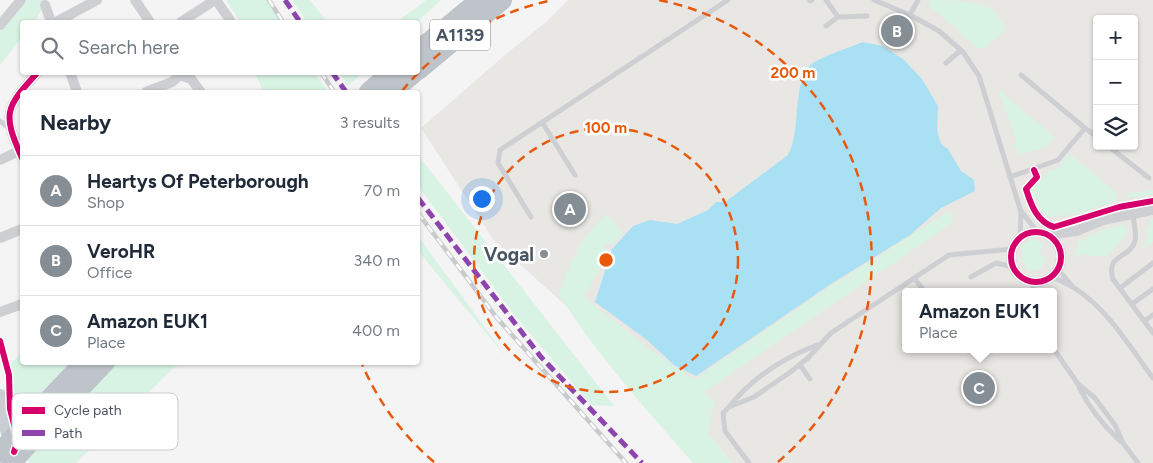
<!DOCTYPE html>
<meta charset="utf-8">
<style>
:root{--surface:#fff;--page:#f6f6f7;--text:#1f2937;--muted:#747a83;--line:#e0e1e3;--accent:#858d95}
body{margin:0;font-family:Figtree,sans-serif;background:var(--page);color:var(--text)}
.controls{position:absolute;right:15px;top:15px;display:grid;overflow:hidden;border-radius:5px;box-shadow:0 1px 4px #0004}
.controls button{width:45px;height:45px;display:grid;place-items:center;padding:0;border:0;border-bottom:1px solid var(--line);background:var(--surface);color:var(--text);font:25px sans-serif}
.you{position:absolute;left:481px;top:198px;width:18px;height:18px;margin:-12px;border:4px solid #fff;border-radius:50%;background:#1a73e8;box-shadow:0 0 0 8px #1a73e833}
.badge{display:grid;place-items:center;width:32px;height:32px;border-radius:50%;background:var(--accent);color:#fff;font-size:16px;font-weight:700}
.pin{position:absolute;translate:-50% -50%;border:2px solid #fff;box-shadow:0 1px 5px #0006}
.popup{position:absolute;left:902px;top:288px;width:155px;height:65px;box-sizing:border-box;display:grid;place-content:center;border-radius:5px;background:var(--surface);filter:drop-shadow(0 1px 4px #0005);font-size:16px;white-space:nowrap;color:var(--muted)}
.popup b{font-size:19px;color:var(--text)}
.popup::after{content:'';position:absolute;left:50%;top:100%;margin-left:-10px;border:10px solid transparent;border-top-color:var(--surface)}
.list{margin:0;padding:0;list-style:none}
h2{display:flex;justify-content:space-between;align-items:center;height:65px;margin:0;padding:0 20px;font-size:21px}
h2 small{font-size:16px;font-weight:400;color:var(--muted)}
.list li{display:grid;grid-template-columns:32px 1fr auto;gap:15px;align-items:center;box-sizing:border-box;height:70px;padding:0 20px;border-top:1px solid var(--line)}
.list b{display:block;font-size:19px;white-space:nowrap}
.list p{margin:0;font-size:16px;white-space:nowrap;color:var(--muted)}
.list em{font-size:16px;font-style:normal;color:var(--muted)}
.icon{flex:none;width:28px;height:28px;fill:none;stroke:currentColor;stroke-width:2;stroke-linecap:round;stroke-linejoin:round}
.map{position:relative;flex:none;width:1153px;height:463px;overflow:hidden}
.search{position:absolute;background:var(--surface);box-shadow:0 1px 4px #0004;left:20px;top:20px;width:400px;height:55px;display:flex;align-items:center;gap:12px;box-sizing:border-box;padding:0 18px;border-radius:5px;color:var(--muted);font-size:19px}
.panel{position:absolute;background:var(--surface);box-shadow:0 1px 4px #0004;left:20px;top:90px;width:400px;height:275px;border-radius:5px}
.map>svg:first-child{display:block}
.commercial{fill:#e8e7e3;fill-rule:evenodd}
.green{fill:#d8f3e4}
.water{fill:#aae0f3}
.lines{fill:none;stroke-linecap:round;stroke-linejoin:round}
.highway-casing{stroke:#b8bdc4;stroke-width:20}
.lane{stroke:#cdcfd3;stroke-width:5}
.street{stroke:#cdcfd3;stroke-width:10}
.primary{stroke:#cacdd1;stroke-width:16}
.highway{stroke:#bec4ca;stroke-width:19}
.rail-casing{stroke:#c8cacc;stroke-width:4.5}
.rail{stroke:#fff;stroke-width:2.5;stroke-dasharray:8;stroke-linecap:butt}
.highway-bridge-casing{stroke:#b8bdc4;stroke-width:20;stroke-linecap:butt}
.highway-bridge{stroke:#bec4ca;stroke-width:19}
.quiet{stroke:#8e44ad;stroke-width:5;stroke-dasharray:10 5;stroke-linecap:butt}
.cycleway-casing{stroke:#fff;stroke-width:9}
.cycleway{stroke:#d6006c;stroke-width:6}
.ring{fill:none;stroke:#e8590c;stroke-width:2.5;stroke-dasharray:9 6}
.poi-dot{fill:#858d95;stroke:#fff;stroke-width:2}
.labels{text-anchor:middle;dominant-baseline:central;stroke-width:5;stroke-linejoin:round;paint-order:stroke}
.shield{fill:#fff;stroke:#808891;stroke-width:1}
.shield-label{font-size:18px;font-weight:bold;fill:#495562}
.poi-label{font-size:19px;font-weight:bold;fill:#495562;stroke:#fff;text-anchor:end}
.key{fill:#fff;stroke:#c8ccd0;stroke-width:1}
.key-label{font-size:14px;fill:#495562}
.centre{fill:#e8590c;stroke:#fff;stroke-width:2.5}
.ring-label{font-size:15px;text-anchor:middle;font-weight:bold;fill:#e8590c;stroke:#fff;stroke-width:5;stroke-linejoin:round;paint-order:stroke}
</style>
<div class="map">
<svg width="1153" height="463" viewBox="0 0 1153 463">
<rect width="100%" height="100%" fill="#f4f4f4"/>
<path class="commercial" d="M568,0H1153V463H732L708,433L495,242L421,128L506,54L545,23ZM1097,19H1134V146H1097ZM905,292H1053V349H905Z"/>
<path class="green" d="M27,0H43L45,5L34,22H22V37L0,65V31Z
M226,0H269L283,22H240Z
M292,0H310L327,22H307Z
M426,0H441L417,22H397Z
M929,0C945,0 983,0 994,11C996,13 1003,23 1005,26L1002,33L984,48H977L970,40L965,38L956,27L949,24L943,16L929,7Z
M255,73H315L328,92H258L262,88Z
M340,73H362L348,86Z
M1002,90L1005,96L1049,132L1054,139C1044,150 1034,150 1020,155L1015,148L1016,138L998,91Z
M418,155L614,406L591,405L516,317L418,186Z
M1067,155L1073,156L1116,193L1117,201L1077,214L1050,217L1042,210L1031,194C1037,180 1041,181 1049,170H1057Z
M1153,190V195L1123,198L1128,194Z
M951,210L952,223L704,392L714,402L708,433L732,463H693C646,409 597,355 559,295C573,258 577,241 607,214L623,233L612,244L602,243L608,254L584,297L648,348L694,380L819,294Z
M1153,219V241L1142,250L1148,237L1145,231L1149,227L1148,222Z
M1122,225L1128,229L1125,236L1107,256H1088L1085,253L1075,258L1078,242L1102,230Z
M418,236L507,358L418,251Z
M1033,239L1042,243L1043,246L1039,253L1046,259L1040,270L1028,271L1025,264L1021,261L1023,250L1020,246Z
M22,352V362L73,363L14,424L10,409L7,368Z
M113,363H179L76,463H29L26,456Z"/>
<path class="water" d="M863,42L883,46L903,59L922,79L938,106L937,130L941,144L948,149L961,171L974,180L975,191L941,208L910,235L831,284L696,376L674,365L647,340L595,302L612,249L633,226L650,220L677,224L708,210L716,202H725L788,155C802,132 791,77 813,63C827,54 847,49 863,42Z"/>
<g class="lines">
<defs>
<path id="highway" d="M418,51L480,0
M418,70L502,0
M369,92L392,72
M391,92L415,72
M37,412L85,362
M42,429L105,362"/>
</defs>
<use href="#highway" class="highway-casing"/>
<path class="lane" d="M826,0L838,17
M874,0L910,15L939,31L963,52L979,76L1021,212L1020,238
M810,1L812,0
M910,15L918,0
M826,26L838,17L867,16
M946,63L961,50
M1021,75L1085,128
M0,121L9,128
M542,122L575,175
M1108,146L1149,178
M1010,177L1058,160L1085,128L1097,137
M1022,212L1037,232
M1133,213C1133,221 1137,233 1135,241C1130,259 1105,254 1113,279L1153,333
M531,217L498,163L500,150L728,0
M1051,276L1073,287L1057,268
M971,277L996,263L1013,267
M914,278L925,292
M1073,287C1108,309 1129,346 1153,378
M1120,288L1153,263
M1032,292L1035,281
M1132,304L1153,289
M1144,321L1153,315
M1053,348L1078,384L1094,397L1115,425L1123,443L1138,463
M800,365L810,379
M1079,387C1089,408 1103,425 1120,441
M729,407C752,378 783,358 817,345
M749,463L725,431L723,413L729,407L754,397L789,373L808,358L831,333L949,255L1012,249"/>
<path class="street" d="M135,0L150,22
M216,0L230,20
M45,5L51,22
M56,22L97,0
M181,22L215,0
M0,25L21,0
M70,72L77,92
M180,75L191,79L201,92
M146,92L172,82L180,75
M22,158C2,113 5,108 38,72
M0,160L19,151
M1011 257a25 25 0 1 1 50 0a25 25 0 1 1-50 0Z
M1047,235L1076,231L1103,220L1153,210
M0,238L22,229
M0,312L22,304"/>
<path class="primary" d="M0,397L13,450"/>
<use href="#highway" class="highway"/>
<defs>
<path id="rail" d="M269,0L283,22
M321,72L334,92
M418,213L497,318L626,463"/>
</defs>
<use href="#rail" class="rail-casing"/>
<use href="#rail" class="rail"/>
<defs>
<path id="highway-bridge" d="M0,453L37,412
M11,463L42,429"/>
</defs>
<use href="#highway-bridge" class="highway-bridge-casing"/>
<use href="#highway-bridge" class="highway-bridge"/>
<path class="quiet" d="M285,0L300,22
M332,72L346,92
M418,198L541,357L642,463"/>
<defs>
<path id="cycleway" d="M22,158C2,113 5,108 38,72
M1034,170L1037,177L1026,189C1031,205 1037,222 1054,227L1119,207L1153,201
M1011 257a25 25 0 1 1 50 0a25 25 0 1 1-50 0Z
M0,341L9,375L10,409L18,440L14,452"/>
</defs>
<use href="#cycleway" class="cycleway-casing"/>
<use href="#cycleway" class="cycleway"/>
</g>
<g class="ring">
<circle cx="606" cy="260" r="132"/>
<path d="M434 462A265 265 0 0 1 362 364M402 91A265 265 0 0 1 553 0M659 0A265 265 0 0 1 778 462"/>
</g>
<circle class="poi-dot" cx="544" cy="254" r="5"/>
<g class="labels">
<rect class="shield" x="430" y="19.5" width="60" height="31" rx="4"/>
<g class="shield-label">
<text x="460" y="35">A1139</text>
</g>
<g class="poi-label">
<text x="534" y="254">Vogal</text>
</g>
</g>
<rect x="12" y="393" width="166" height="57" rx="8" class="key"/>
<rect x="22" y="407" width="23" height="7" fill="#d6006c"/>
<rect x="22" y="430" width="23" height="6" fill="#8e44ad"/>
<g class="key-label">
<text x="54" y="415">Cycle path</text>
<text x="54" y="438">Path</text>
</g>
<circle cx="606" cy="260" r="8" class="centre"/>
<g class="ring-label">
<text x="793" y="78">200 m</text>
<text x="606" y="133">100 m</text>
</g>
</svg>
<div class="controls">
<button>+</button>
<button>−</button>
<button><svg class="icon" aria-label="layers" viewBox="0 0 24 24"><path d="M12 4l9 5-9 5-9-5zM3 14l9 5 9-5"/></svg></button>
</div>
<div class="you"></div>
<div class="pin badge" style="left:570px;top:209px">A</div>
<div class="pin badge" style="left:897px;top:31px">B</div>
<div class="pin badge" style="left:979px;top:388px">C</div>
<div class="popup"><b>Amazon EUK1</b>Place</div>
<div class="search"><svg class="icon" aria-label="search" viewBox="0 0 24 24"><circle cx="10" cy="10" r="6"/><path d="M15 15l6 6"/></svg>Search here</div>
<section class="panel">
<h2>Nearby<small>3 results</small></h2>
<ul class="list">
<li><span class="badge">A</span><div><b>Heartys Of Peterborough</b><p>Shop</p></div><em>70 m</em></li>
<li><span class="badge">B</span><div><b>VeroHR</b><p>Office</p></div><em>340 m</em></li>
<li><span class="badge">C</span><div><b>Amazon EUK1</b><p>Place</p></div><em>400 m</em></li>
</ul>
</section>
</div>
